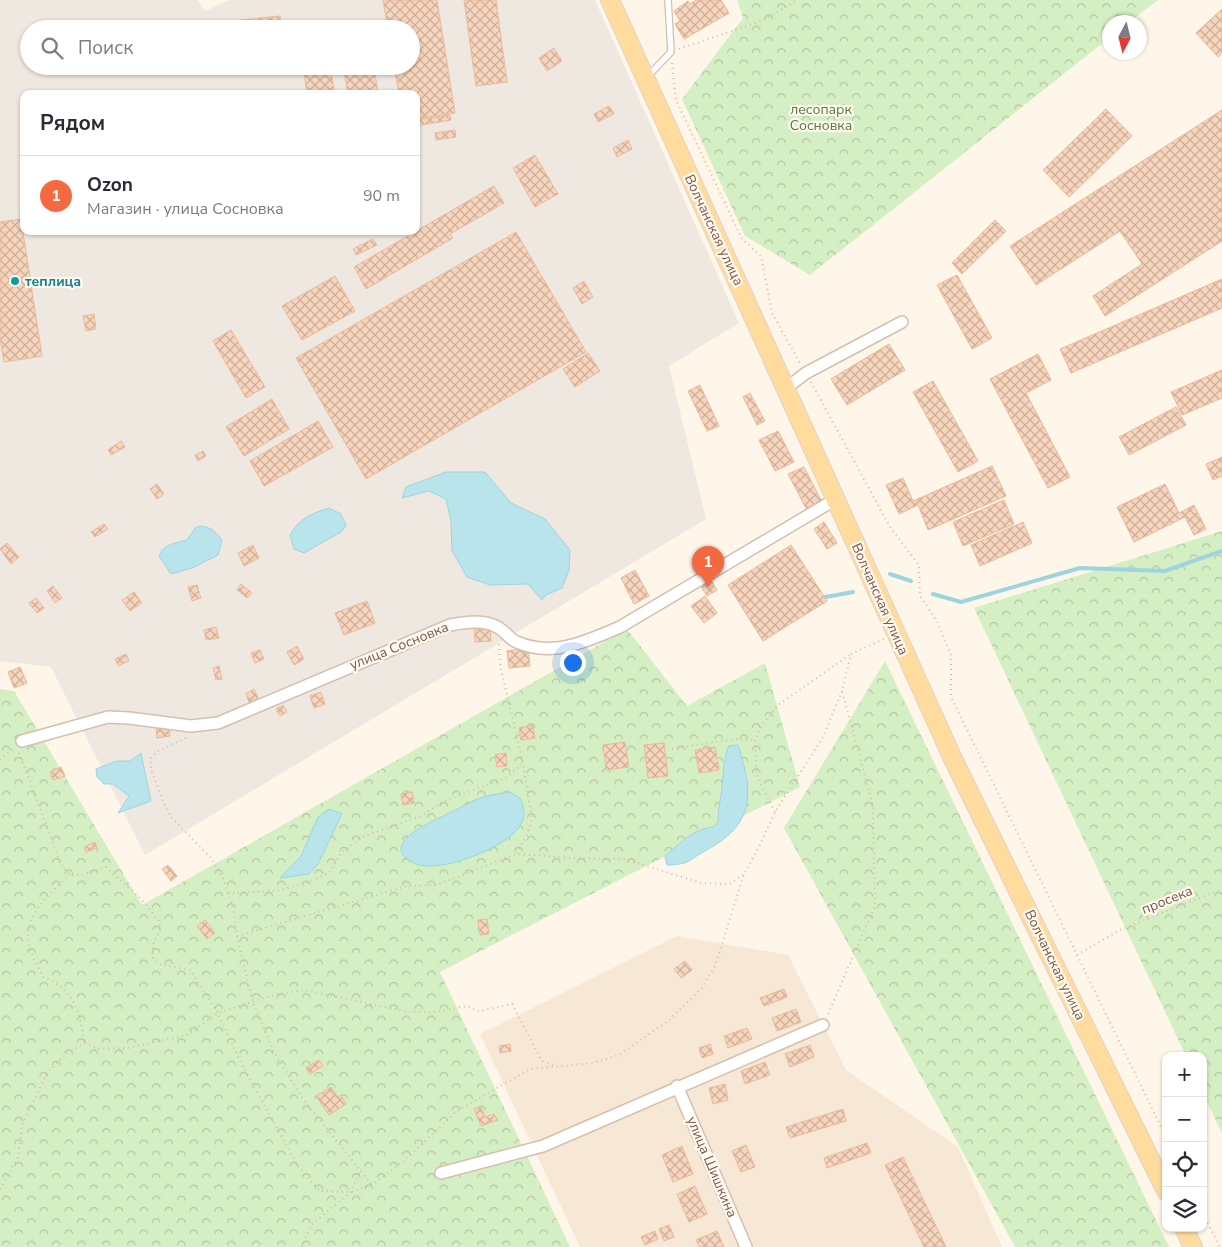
<!DOCTYPE html>
<html lang="ru">
<meta charset="utf-8">
<style>
:root{--surface:#fff;--page:#f7f7f7;--text:#2b2b33;--muted:#7c7c81;--line:#e1e1e2;--accent:#f56941}
body{margin:0;font-family:"Nunito Sans",sans-serif;background:var(--page);color:var(--text)}
.controls{position:absolute;right:15px;bottom:15px;display:grid;overflow:hidden;border-radius:10px;box-shadow:0 1px 4px #0004}
.controls button{width:45px;height:45px;display:grid;place-items:center;padding:0;border:0;border-bottom:1px solid var(--line);background:var(--surface);color:var(--text);font:25px sans-serif}
.compass{position:absolute;left:1102px;top:15px;width:45px;height:45px;border-radius:50%;background:var(--surface);box-shadow:0 1px 4px #0004;rotate:187deg}
.you{position:absolute;left:572px;top:662px;width:18px;height:18px;margin:-12px;border:4px solid #fff;border-radius:50%;background:#1a73e8;box-shadow:0 0 0 8px #1a73e833}
.badge{display:grid;place-items:center;width:32px;height:32px;border-radius:50%;background:var(--accent);color:#fff;font-size:16px;font-weight:700}
.pin{position:absolute;translate:-50% -41px;filter:drop-shadow(0 1px 2px #0008)}
.pin::after{content:'';position:absolute;top:26px;width:18px;height:15px;background:inherit;clip-path:polygon(0 0,100% 0,50% 100%)}
.list{margin:0;padding:0;list-style:none}
h2{display:flex;justify-content:space-between;align-items:center;height:65px;margin:0;padding:0 20px;font-size:21px}
h2 small{font-size:16px;font-weight:400;color:var(--muted)}
.list li{display:grid;grid-template-columns:32px 1fr auto;gap:15px;align-items:center;box-sizing:border-box;height:80px;padding:0 20px;border-top:1px solid var(--line)}
.list b{display:block;font-size:19px;white-space:nowrap}
.list p{margin:0;font-size:16px;white-space:nowrap;color:var(--muted)}
.list em{font-size:16px;font-style:normal;color:var(--muted)}
.icon{flex:none;width:28px;height:28px;fill:none;stroke:currentColor;stroke-width:2;stroke-linecap:round;stroke-linejoin:round}
.map{position:relative;flex:none;width:1222px;height:1247px;overflow:hidden}
.search{position:absolute;background:var(--surface);box-shadow:0 1px 4px #0004;left:20px;top:20px;width:400px;height:55px;display:flex;align-items:center;gap:12px;box-sizing:border-box;padding:0 18px;border-radius:28px;color:var(--muted);font-size:19px}
.panel{position:absolute;background:var(--surface);box-shadow:0 1px 4px #0004;left:20px;top:90px;width:400px;height:145px;border-radius:10px}
.map>svg:first-child{display:block}
.residential{fill:#f7e8d5}
.industrial{fill:#efe8e1;fill-rule:evenodd}
.forest{fill:url(#forest-crowns)}
.water{fill:#b9e4eb;stroke:#9ed4de}
.lines{fill:none;stroke-linecap:round;stroke-linejoin:round}
.stream{stroke:#9ed4de;stroke-width:4}
.building{fill:url(#building-cross-hatch);stroke:#ecb99b}
.lane-casing{stroke:#d5bfae;stroke-width:8}
.street-casing{stroke:#d5bfae;stroke-width:14}
.primary-casing{stroke:#ddd4cf;stroke-width:20}
.path{stroke:#ddb79e;stroke-width:2;stroke-dasharray:1 4;stroke-linecap:butt}
.lane{stroke:#fff;stroke-width:5.5}
.street{stroke:#fff;stroke-width:11}
.primary{stroke:#ffdb9e;stroke-width:18}
.culture-dot{fill:#0f9aa8;stroke:#fff9f0;stroke-width:2}
.labels{text-anchor:middle;dominant-baseline:central;stroke-width:4.5;stroke-linejoin:round;paint-order:stroke}
.park-label{font-size:14px;fill:#4f7d3c;stroke:#fff9f0}
.street-label{font-size:14px;fill:#7c5b48;stroke:#fff9f0}
.culture-label{font-size:14px;font-weight:bold;fill:#0d838f;stroke:#fff9f0;text-anchor:start}
</style>
<div class="map">
<svg width="1222" height="1247" viewBox="0 0 1222 1247">
<defs>
<pattern id="forest-crowns" width="20" height="18" patternUnits="userSpaceOnUse" patternTransform="scale(1.25)"><rect width="20" height="18" fill="#d5efc4"/><path d="M2 6a3 3 0 1 1 6 0M12 15a3 3 0 1 1 6 0" fill="none" stroke="#b2c5a1"/></pattern>
<pattern id="building-cross-hatch" width="8" height="8" patternUnits="userSpaceOnUse" patternTransform="scale(1.25)"><rect width="8" height="8" fill="#f7d4bc"/><path d="M0 0l8 8M0 8l8-8" fill="none" stroke="#cdaf9b"/></pattern>
</defs>
<rect width="100%" height="100%" fill="#fef6e8"/>
<path class="residential" d="M677,936L788,955L846,1070L958,1147L1002,1247H580L480,1034Z"/>
<path class="industrial" d="M0,0H198L205,11L230,0H595L739,323L669,366L706,519L145,855L51,667L0,661ZM29,29H411V66H29ZM24,94H416V231H24Z"/>
<path class="forest" d="M737,0H1158L1129,22H1110L1109,38L810,275L745,236L682,99L743,18Z
M1222,531V1133L1203,1093V1056H1186L974,608Z
M627,629L687,706L765,663L800,787L440,972L570,1247H0V689L14,691L142,905Z
M885,661L1169,1247H1015L784,828Z"/>
<path class="water" d="M446,472H485L511,503L545,519L570,550L569,570L562,588L546,595L542,600L528,584L490,585L467,577L452,551L451,522L446,499L429,491L402,498L406,487Z
M329,508L341,514L346,526L341,532L304,553L294,549L290,535C299,519 312,513 329,508Z
M201,526C211,527 218,533 222,541L218,555L192,568L171,574L159,556C163,544 176,543 187,540L195,528Z
M738,745C754,795 755,824 705,851C686,862 690,864 667,865L665,856C680,843 693,829 713,827L718,822C718,808 721,799 722,786C724,771 723,759 729,746Z
M141,753L151,801L118,813L129,796L113,784H104L97,777L96,769L116,761H130Z
M510,792L521,799C524,808 526,815 521,824C510,847 439,874 416,864C373,845 434,821 449,813C460,808 472,800 484,797C492,794 501,794 510,792Z
M329,809L342,814L318,864L309,874L280,878L301,856L318,817Z"/>
<g class="lines">
<path class="stream" d="M890,574L911,581
M933,594L961,602L1080,568L1165,571L1222,551
M820,598L853,592"/>
</g>
<path class="building" d="M383,0H437L455,113L416,119V94H399L394,66H411V29H388Z
M464,0H496L507,82L476,86Z
M696,0H721L729,13L684,39L675,24L680,21L674,11L688,1L690,4Z
M1222,9V53L1218,57L1196,33Z
M280,16L281,29H234L233,21Z
M554,48L562,61L547,71L539,58Z
M303,66H330L335,94H307Z
M343,66H374L378,94H348Z
M609,106L614,114L598,122L594,114Z
M1106,109L1132,136L1069,197L1043,170Z
M1222,110V241L1105,316L1093,296L1142,264L1120,231L1036,285L1010,246Z
M450,115L451,120L416,126V120Z
M455,130L456,137L436,140L435,133Z
M628,140L632,149L617,157L613,148Z
M535,155L558,194L535,207L513,168Z
M494,186L504,203L450,234L453,238L366,289L354,267Z
M21,219L42,356L4,362L0,340V222Z
M995,220L1006,231L962,274L952,263Z
M516,232L586,352L366,479L296,358Z
M373,239L377,245L356,255L353,249Z
M957,275L992,338L972,349L937,285Z
M335,276L355,311L302,340L282,306Z
M1222,279V308L1071,373L1060,349Z
M584,281L593,297L582,304L573,288Z
M94,314L96,329L86,331L83,316Z
M231,330L265,387L246,398L213,341Z
M889,344L905,370L847,405L831,379Z
M588,353L600,371L575,387L563,369Z
M1038,354L1051,380L1026,393L1070,477L1048,488L990,379Z
M1222,370V398L1182,415L1171,392Z
M933,381L978,461L958,472L913,392Z
M700,385L719,426L707,431L688,391Z
M750,393L765,421L757,425L743,397Z
M272,399L289,429L244,456L226,427Z
M1176,407L1186,425L1129,455L1119,437Z
M318,421L333,447L264,486L250,461Z
M778,431L794,462L775,471L759,440Z
M121,441L125,447L111,455L108,450Z
M203,451L206,456L198,461L195,455Z
M1222,457V476L1213,480L1206,464Z
M992,466L1006,496L928,530L918,505L899,514L886,485L903,478L913,501Z
M804,467L822,502L807,510L788,474Z
M157,484L164,494L157,499L150,489Z
M1165,484L1179,513L1194,505L1206,529L1194,535L1185,517L1134,542L1117,507Z
M1004,500L1014,524L963,546L953,522Z
M824,522L837,543L827,549L814,529Z
M1023,522L1032,543L980,566L971,545Z
M104,524L108,529L95,537L91,532Z
M7,543L19,557L11,564L0,549Z
M253,545L259,558L244,566L238,553Z
M791,545L827,601L763,641L728,585Z
M635,570L649,596L634,604L621,578Z
M710,579L717,590L707,596L700,585Z
M241,584L252,593L247,598L237,590Z
M197,585L201,598L192,601L188,587Z
M53,586L62,598L55,603L47,591Z
M134,592L142,603L130,611L122,600Z
M705,596L717,613L704,623L691,606Z
M36,598L44,608L37,613L29,603Z
M367,601L375,623L344,635L335,613Z
M216,627L219,638L206,640L204,630Z
M490,629L491,641L475,642L474,630Z
M297,646L304,659L294,665L287,652Z
M528,648L530,666L509,668L507,651Z
M260,650L264,659L255,663L251,653Z
M126,654L129,661L118,666L115,659Z
M219,666L222,679L216,680L213,668Z
M20,667L27,683L14,688L8,672Z
M254,689L258,698L249,702L246,694Z
M321,692L325,704L314,708L310,696Z
M283,705L287,712L280,716L276,709Z
M533,725L535,738L521,740L519,728Z
M169,727L170,736L157,738L156,729Z
M625,742L629,767L606,770L603,745Z
M664,743L668,776L648,778L644,745Z
M715,747L719,770L699,773L695,750Z
M506,753L507,766L497,767L495,755Z
M61,767L65,776L53,780L50,772Z
M412,792L414,803L403,805L401,794Z
M95,842L97,848L86,852L84,847Z
M168,865L177,876L171,881L162,869Z
M487,919L489,934L480,935L478,920Z
M205,920L215,933L207,939L197,926Z
M685,961L692,970L681,978L674,969Z
M784,989L787,997L764,1006L760,998Z
M796,1009L801,1022L777,1031L772,1018Z
M747,1028L752,1039L728,1048L724,1036Z
M510,1044L511,1051L500,1053L499,1046Z
M710,1044L713,1054L702,1058L699,1048Z
M810,1045L814,1057L790,1067L785,1054Z
M319,1060L323,1066L310,1074L306,1068Z
M765,1062L770,1075L745,1084L741,1071Z
M725,1084L728,1100L713,1104L709,1088Z
M331,1087L338,1097L341,1095L346,1104L329,1115L316,1096Z
M481,1107L485,1117L494,1114L497,1120L481,1126L474,1109Z
M843,1109L846,1121L790,1138L786,1127Z
M867,1143L871,1153L827,1168L824,1158Z
M746,1145L755,1167L741,1172L732,1151Z
M682,1146L693,1174L673,1182L662,1155Z
M903,1157L946,1247H924L885,1165Z
M695,1186L707,1214L689,1222L677,1194Z
M669,1225L674,1237L664,1241L659,1229Z
M655,1231L658,1239L645,1245L641,1237Z
M717,1231L724,1247H699L696,1240Z"/>
<g class="lines">
<defs>
<path id="lane" d="M648,76L671,52L668,0"/>
<path id="street" d="M785,389L806,373L902,322
M22,741L108,717L129,718L191,726L218,723L450,625C466,622 485,619 499,628C506,632 510,640 517,642C553,658 587,641 620,627L836,499
M677,1086L746,1247
M441,1173L543,1146L823,1025"/>
<path id="primary" d="M610,0L953,759L1166,1191
M1184,1228L1193,1247"/>
</defs>
<use href="#lane" class="lane-casing"/>
<use href="#street" class="street-casing"/>
<use href="#primary" class="primary-casing"/>
<path class="path" d="M679,49L764,20L797,0
M672,63L676,100L742,239L761,256L772,313L800,363
M811,382L890,527L919,565L920,596L937,621L951,655V697L1166,1137
M499,644L500,665L523,763L532,819L527,835L517,853
M186,738L158,751L150,759L151,769L163,802L171,817L211,858L224,880L234,913L237,936L253,1003L274,1052L303,1099L372,1185
M672,749L735,739L755,740
M19,753L61,864L70,875H82L106,867L140,898L159,921L161,929L154,942L152,957L159,964L190,970L218,1013L240,1061L298,1166L320,1191L351,1192L372,1185L404,1161L457,1111L530,1069L593,1063L619,1055L668,1021L702,988L715,966L744,874L759,847L775,812L823,737L842,691
M0,760L13,749
M775,812L757,777L755,740L761,726L778,705L851,654
M70,875C50,893 20,917 30,949C33,959 39,968 43,977C75,989 79,1012 85,1043
M228,893L276,891L306,883L329,873L341,853L362,837L419,817L444,801L506,778L523,763
M237,936L407,886L437,885L516,854L572,858L624,859L701,883L730,884L744,874
M1077,955L1120,930L1222,889
M828,1014L875,906L873,807L842,691L851,654L884,639
M0,1189L18,1157L22,1125L47,1073L66,1054L85,1043L99,1049L128,1048L187,1035L218,1013L277,994L305,990L408,1012H435L467,1006L479,1011L512,1004L542,1061L556,1066
M1203,1214L1220,1247
M302,1247L311,1225L351,1192L361,1169"/>
<use href="#lane" class="lane"/>
<use href="#street" class="street"/>
<use href="#primary" class="primary"/>
</g>
<circle class="culture-dot" cx="15" cy="281" r="5"/>
<g class="labels">
<g class="park-label">
<text x="821" y="109">лесопарк<tspan x="821" dy="16">Сосновка</tspan></text>
</g>
<g class="street-label">
<text transform="translate(714 230) rotate(65)">Волчанская улица</text>
<text transform="translate(880 599) rotate(66)">Волчанская улица</text>
<text transform="translate(399 646) rotate(-22)">улица Сосновка</text>
<text transform="translate(1167 900) rotate(-22)">просека</text>
<text transform="translate(1055 965) rotate(64)">Волчанская улица</text>
<text transform="translate(712 1167) rotate(67)">улица Шишкина</text>
</g>
<g class="culture-label">
<text x="25" y="281">теплица</text>
</g>
</g>
</svg>
<div class="controls">
<button>+</button>
<button>−</button>
<button><svg class="icon" aria-label="locate" viewBox="0 0 24 24"><circle cx="12" cy="12" r="6"/><path d="M12 2v4M12 18v4M2 12h4M18 12h4"/></svg></button>
<button><svg class="icon" aria-label="layers" viewBox="0 0 24 24"><path d="M12 4l9 5-9 5-9-5zM3 14l9 5 9-5"/></svg></button>
</div>
<svg class="compass" viewBox="-18 -18 36 36"><path d="M0-13l5 13h-10z" fill="#e53935"/><path d="M0 13l5-13h-10z" fill="#7c7c81"/></svg>
<div class="you"></div>
<div class="pin badge" style="left:708px;top:587px">1</div>
<div class="search"><svg class="icon" aria-label="search" viewBox="0 0 24 24"><circle cx="10" cy="10" r="6"/><path d="M15 15l6 6"/></svg>Поиск</div>
<section class="panel">
<h2>Рядом<small></small></h2>
<ul class="list">
<li><span class="badge">1</span><div><b>Ozon</b><p>Магазин · улица Сосновка</p></div><em>90 m</em></li>
</ul>
</section>
</div>
